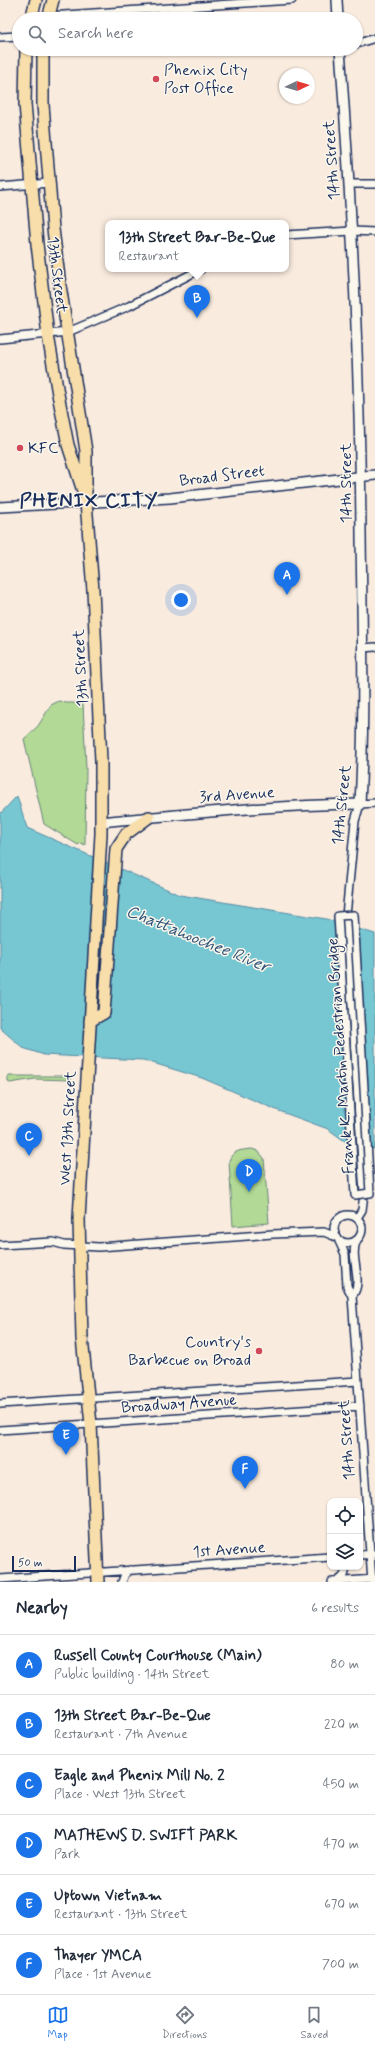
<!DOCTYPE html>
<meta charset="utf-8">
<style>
:root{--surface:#fff;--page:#f2f2f3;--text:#1f2937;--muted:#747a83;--line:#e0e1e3;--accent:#1a73e8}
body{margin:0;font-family:Mynerve,sans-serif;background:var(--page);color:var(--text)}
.controls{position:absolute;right:12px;bottom:12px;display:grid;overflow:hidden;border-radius:8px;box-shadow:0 1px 3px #0004}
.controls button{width:36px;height:36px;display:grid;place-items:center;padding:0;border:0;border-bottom:1px solid var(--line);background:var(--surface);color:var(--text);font:20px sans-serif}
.compass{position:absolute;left:279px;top:68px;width:36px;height:36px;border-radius:50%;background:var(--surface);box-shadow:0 1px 3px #0004;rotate:86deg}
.scale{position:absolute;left:12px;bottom:10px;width:64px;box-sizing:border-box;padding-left:4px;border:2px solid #1b2f5e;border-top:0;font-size:11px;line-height:14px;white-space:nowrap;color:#1b2f5e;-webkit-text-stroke:3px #fbf7ec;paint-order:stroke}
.you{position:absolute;left:181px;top:600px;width:14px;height:14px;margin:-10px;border:3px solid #fff;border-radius:50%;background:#1a73e8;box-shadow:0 0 0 6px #1a73e833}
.badge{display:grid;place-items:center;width:26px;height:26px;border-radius:50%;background:var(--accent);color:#fff;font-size:13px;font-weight:700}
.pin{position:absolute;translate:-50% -33px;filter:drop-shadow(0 1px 2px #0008)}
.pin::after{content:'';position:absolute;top:21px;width:14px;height:12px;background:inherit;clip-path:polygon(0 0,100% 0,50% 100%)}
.popup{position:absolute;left:105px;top:220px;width:184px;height:52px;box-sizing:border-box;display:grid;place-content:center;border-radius:8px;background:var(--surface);filter:drop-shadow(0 1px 3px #0005);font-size:13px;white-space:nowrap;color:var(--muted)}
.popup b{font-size:15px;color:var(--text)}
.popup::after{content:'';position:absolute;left:50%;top:100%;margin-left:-8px;border:8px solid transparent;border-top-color:var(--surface)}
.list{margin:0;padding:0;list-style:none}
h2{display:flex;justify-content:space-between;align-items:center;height:52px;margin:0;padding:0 16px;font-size:17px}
h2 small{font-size:13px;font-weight:400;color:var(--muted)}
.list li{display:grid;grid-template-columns:26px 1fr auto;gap:12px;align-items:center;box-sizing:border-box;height:60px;padding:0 16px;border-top:1px solid var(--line)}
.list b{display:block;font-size:15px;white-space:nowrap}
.list p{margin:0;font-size:13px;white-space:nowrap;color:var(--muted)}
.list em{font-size:13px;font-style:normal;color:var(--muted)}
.icon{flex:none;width:22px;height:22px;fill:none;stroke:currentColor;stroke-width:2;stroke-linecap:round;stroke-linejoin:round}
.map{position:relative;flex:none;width:375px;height:1582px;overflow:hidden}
.search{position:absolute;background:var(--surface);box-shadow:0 1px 3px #0004;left:12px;right:12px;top:12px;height:44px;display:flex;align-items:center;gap:10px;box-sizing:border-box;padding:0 14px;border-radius:22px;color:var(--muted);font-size:15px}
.sheet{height:412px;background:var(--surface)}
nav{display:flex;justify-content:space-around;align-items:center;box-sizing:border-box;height:56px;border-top:1px solid var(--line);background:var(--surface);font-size:11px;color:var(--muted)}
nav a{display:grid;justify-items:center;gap:2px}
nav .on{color:var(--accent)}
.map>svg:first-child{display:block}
.green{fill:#b2d995;stroke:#66847a}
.water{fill:#77c7d2;stroke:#528aa4}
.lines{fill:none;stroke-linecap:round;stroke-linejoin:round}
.street-casing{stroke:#1b2f5e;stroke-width:10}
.secondary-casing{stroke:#1b2f5e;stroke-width:12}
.primary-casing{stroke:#1b2f5e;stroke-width:14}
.street{stroke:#fbf7ec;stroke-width:7}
.secondary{stroke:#fbf7ec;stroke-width:9}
.primary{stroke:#f8deab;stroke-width:11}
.street-bridge-casing{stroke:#1b2f5e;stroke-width:10;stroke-linecap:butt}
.street-bridge{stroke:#fbf7ec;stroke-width:7}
.poi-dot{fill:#d1495b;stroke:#fbf7ec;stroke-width:1.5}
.labels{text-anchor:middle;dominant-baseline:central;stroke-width:3;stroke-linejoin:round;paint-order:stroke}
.poi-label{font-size:16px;fill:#1b2f5e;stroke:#fbf7ec;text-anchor:start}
.street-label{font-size:16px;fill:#1b2f5e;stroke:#fbf7ec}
.water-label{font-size:17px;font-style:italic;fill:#32557b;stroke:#fbf7ec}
.district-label{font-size:20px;font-weight:bold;letter-spacing:1px;fill:#1b2f5e;stroke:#fbf7ec}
</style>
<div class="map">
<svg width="375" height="1582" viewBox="0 0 375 1582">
<rect width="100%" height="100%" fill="#f9ebde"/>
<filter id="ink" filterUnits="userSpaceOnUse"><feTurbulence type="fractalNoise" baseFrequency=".025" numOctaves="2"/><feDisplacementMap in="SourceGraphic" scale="8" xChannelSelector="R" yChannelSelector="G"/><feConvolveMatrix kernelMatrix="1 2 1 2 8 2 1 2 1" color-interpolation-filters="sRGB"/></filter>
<g filter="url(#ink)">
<path class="green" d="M59,701L66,703H83L86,769L85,845L81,843L78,845L44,824L24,739L38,726L51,705Z
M8,1076H71V1080L35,1079L10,1083L8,1082Z
M252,1149L258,1151L264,1158L269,1223L233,1226L229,1161C232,1150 242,1150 252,1149Z"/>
<path class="water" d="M17,796L27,828L180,895L326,919L375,934V1149L346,1142L328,1129L279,1111L202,1078L143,1060L44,1055L23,1048L0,1028V814Z"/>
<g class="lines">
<defs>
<path id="street" d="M46,19L49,16L292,0
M0,37L19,36
M356,44L375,38
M349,184H375
M0,187L49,183
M286,235L352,231L375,232
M0,339L68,332L129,306L201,269
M362,648L375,647
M334 1229a14 14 0 1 1 28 0a14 14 0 1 1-28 0Z
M357,1218L362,1210L364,1194L346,916L355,821L360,804L375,803
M339,1241L345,1254L347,1286L352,1296L372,1582
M0,1245L53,1242L64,1245L99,1247L273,1234L324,1232L336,1237
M352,1296C365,1281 348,1257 357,1240
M0,1404L358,1381
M0,1430L360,1406
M360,1555L375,1554
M0,1579L330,1557
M338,1581C344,1577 346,1574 345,1567
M122,1582L125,1574L130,1570
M332,1582L375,1579"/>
<path id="secondary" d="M337,0L338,19
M0,507L170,498L375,475
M101,822C187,814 273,805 360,804C365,714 362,624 361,534C360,372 352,211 340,49"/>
<path id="primary" d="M31,19L36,0
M48,19L53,0
M26,49L25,104L37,244L48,335L58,394L68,445L83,491
M43,49V105L53,229L60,285L86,451V502L93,590L101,761V834L79,1219L82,1338L91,1424L98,1582
M90,1021L104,1013L116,849L126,834L149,817"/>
</defs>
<use href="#street" class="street-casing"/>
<use href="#secondary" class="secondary-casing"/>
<use href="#primary" class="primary-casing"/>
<use href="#street" class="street"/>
<use href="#secondary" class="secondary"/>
<use href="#primary" class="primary"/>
<defs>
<path id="street-bridge" d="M354,915L370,1193L355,1195L338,916Z"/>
</defs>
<use href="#street-bridge" class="street-bridge-casing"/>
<use href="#street-bridge" class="street-bridge"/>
</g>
</g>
<g class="poi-dot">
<circle cx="156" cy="79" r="4"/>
<circle cx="20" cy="448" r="4"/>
<circle cx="259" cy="1351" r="4"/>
</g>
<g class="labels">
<g class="poi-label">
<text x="164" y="70">Phenix City<tspan x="164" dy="18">Post Office</tspan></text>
<text x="28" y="448">KFC</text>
<text x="251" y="1342" text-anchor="end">Country's<tspan x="251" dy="18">Barbecue on Broad</tspan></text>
</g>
<g class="street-label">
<text transform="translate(332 160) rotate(-94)">14th Street</text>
<text transform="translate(57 275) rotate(83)">13th Street</text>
<text transform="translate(222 476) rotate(-7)">Broad Street</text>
<text transform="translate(346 483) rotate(-90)">14th Street</text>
<text transform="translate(81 668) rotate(-93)">13th Street</text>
<text transform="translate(237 795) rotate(-4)">3rd Avenue</text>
<text transform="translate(342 805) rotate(-84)">14th Street</text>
<text transform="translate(341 1056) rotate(-94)">Frank K. Martin Pedestrian Bridge</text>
<text transform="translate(68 1128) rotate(-87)">West 13th Street</text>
<text transform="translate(179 1404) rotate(-4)">Broadway Avenue</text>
<text transform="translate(347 1440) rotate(-94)">14th Street</text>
<text transform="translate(229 1550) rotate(-4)">1st Avenue</text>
</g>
<g class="water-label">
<text transform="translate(198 939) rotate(22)">Chattahoochee River</text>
</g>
<g class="district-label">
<text x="89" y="501">PHENIX CITY</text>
</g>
</g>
</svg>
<div class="controls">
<button><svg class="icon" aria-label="locate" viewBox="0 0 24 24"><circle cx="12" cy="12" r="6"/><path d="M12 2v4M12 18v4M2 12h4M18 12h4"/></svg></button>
<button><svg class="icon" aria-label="layers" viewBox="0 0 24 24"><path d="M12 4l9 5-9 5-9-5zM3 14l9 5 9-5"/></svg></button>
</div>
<svg class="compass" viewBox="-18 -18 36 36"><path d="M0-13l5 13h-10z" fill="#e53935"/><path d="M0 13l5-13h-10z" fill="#747a83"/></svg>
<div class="scale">50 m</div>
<div class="you"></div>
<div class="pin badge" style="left:287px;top:595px">A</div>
<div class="pin badge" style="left:197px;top:318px">B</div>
<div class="popup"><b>13th Street Bar-Be-Que</b>Restaurant</div>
<div class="pin badge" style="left:29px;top:1156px">C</div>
<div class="pin badge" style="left:249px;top:1192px">D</div>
<div class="pin badge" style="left:66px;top:1455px">E</div>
<div class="pin badge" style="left:245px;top:1489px">F</div>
<div class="search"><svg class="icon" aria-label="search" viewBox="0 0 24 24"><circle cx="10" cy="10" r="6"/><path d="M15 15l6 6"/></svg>Search here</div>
</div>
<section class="sheet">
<h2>Nearby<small>6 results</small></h2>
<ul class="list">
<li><span class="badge">A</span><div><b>Russell County Courthouse (Main)</b><p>Public building · 14th Street</p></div><em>80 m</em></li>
<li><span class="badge">B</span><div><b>13th Street Bar-Be-Que</b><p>Restaurant · 7th Avenue</p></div><em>220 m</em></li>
<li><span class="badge">C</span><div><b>Eagle and Phenix Mill No. 2</b><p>Place · West 13th Street</p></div><em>450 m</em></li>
<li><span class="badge">D</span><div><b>MATHEWS D. SWIFT PARK</b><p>Park</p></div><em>470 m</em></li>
<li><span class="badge">E</span><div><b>Uptown Vietnam</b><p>Restaurant · 13th Street</p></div><em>670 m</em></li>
<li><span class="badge">F</span><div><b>Thayer YMCA</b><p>Place · 1st Avenue</p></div><em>700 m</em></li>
</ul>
</section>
<nav>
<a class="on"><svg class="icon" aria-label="map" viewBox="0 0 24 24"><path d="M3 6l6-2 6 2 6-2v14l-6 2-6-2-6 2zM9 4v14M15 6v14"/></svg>Map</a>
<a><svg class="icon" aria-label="directions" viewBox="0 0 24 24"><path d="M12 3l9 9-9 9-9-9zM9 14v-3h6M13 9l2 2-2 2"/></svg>Directions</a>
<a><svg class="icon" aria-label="saved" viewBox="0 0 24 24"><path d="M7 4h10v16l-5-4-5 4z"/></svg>Saved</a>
</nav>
